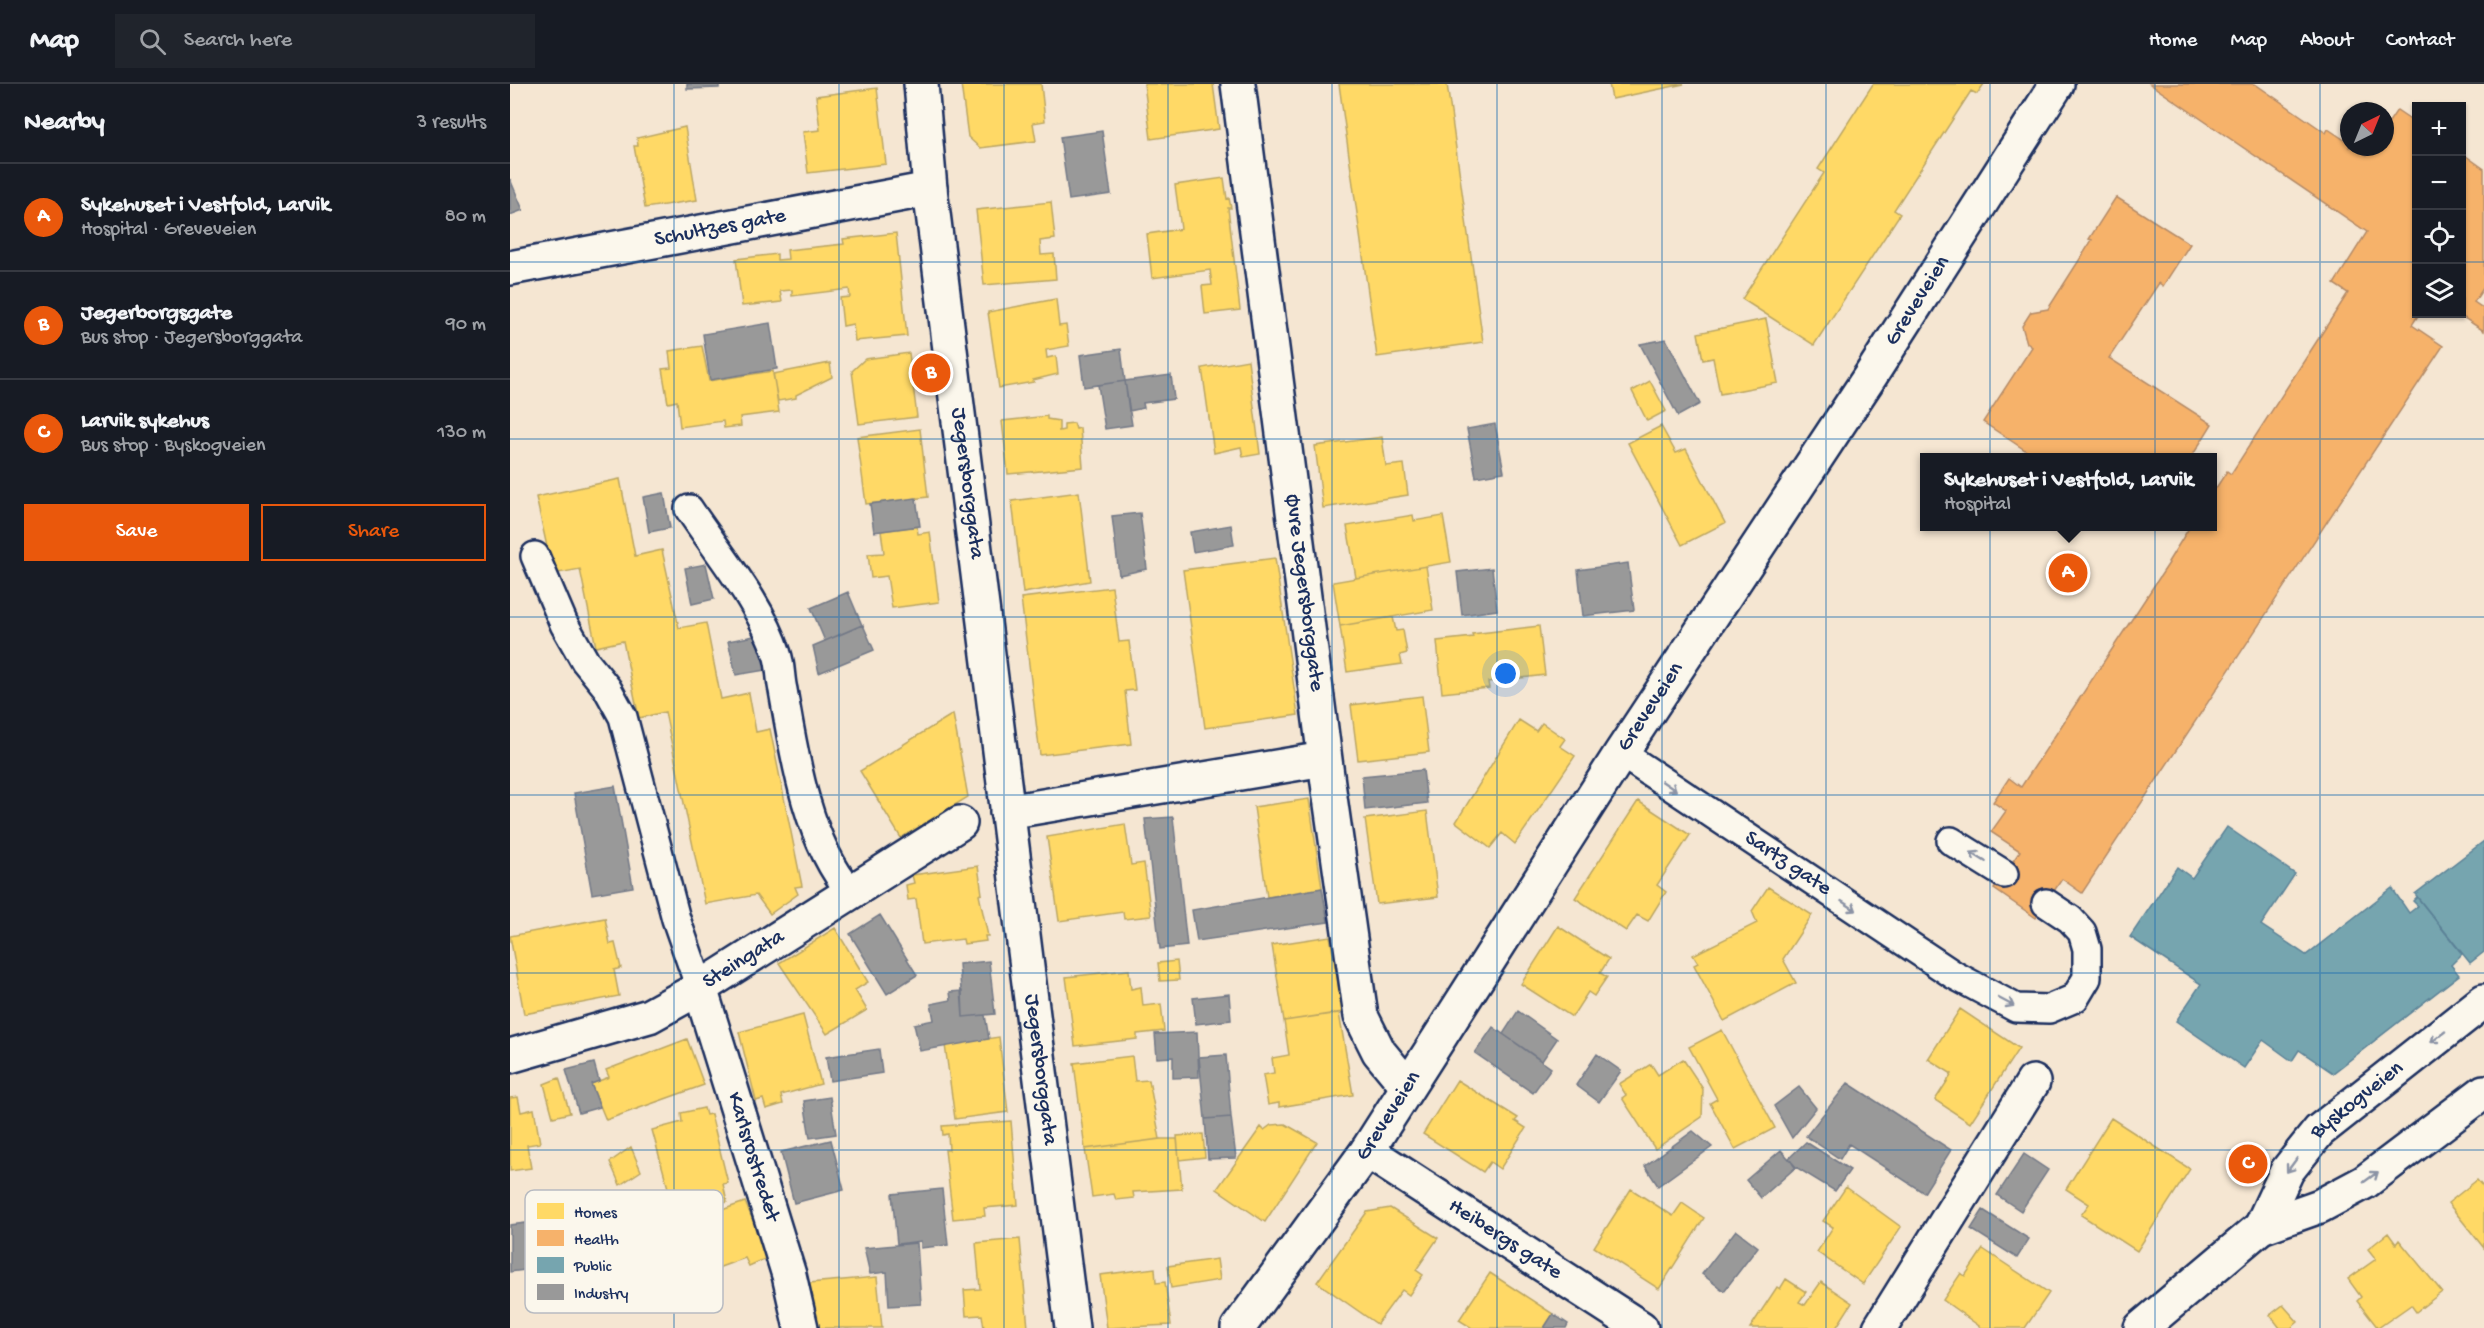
<!DOCTYPE html>
<meta charset="utf-8">
<style>
:root{--surface:#171b24;--page:#20242c;--text:#f1f3f6;--muted:#9ea1a6;--line:#363941;--accent:#ea580c}
body{margin:0;font-family:"Gochi Hand",sans-serif;background:var(--page);color:var(--text)}
.controls{position:absolute;right:18px;top:18px;display:grid;overflow:hidden;border-radius:0px;box-shadow:0 2px 4px #0004}
.controls button{width:54px;height:54px;display:grid;place-items:center;padding:0;border:0;border-bottom:2px solid var(--line);background:var(--surface);color:var(--text);font:30px sans-serif}
.compass{position:absolute;left:1830px;top:18px;width:54px;height:54px;border-radius:50%;background:var(--surface);box-shadow:0 2px 4px #0004;rotate:43deg}
.you{position:absolute;left:996px;top:590px;width:21px;height:21px;margin:-15px;border:4px solid #fff;border-radius:50%;background:#1a73e8;box-shadow:0 0 0 9px #1a73e833}
.badge{display:grid;place-items:center;width:39px;height:39px;border-radius:50%;background:var(--accent);color:#fff;font-size:20px;font-weight:700}
.pin{position:absolute;translate:-50% -50%;border:3px solid #fff;box-shadow:0 2px 6px #0006}
.popup{position:absolute;left:1410px;top:369px;width:297px;height:78px;box-sizing:border-box;display:grid;place-content:center;border-radius:0px;background:var(--surface);filter:drop-shadow(0 2px 4px #0005);font-size:20px;white-space:nowrap;color:var(--muted)}
.popup b{font-size:22px;color:var(--text)}
.popup::after{content:'';position:absolute;left:50%;top:100%;margin-left:-12px;border:12px solid transparent;border-top-color:var(--surface)}
.list{margin:0;padding:0;list-style:none}
h2{display:flex;justify-content:space-between;align-items:center;height:78px;margin:0;padding:0 24px;font-size:26px}
h2 small{font-size:20px;font-weight:400;color:var(--muted)}
.list li{display:grid;grid-template-columns:39px 1fr auto;gap:18px;align-items:center;box-sizing:border-box;height:108px;padding:0 24px;border-top:2px solid var(--line)}
.list b{display:block;font-size:22px;white-space:nowrap}
.list p{margin:0;font-size:20px;white-space:nowrap;color:var(--muted)}
.list em{font-size:20px;font-style:normal;color:var(--muted)}
.actions{display:flex;gap:12px;padding:18px 24px}
.actions a{flex:1;padding:14px 0;border:2px solid var(--accent);border-radius:0px;text-align:center;font-size:21px;color:var(--accent)}
.actions .main{background:var(--accent);color:#fff}
.icon{flex:none;width:33px;height:33px;fill:none;stroke:currentColor;stroke-width:2;stroke-linecap:round;stroke-linejoin:round}
.map{position:relative;flex:none;width:1974px;height:1244px;overflow:hidden}
header{display:flex;align-items:center;gap:36px;box-sizing:border-box;height:84px;padding:0 30px;background:var(--surface);border-bottom:2px solid var(--line)}
header strong{font-size:28px}
nav{display:flex;gap:33px;margin-inline-start:auto;font-size:21px}
.search{width:420px;height:54px;background:var(--page);display:flex;align-items:center;gap:15px;box-sizing:border-box;padding:0 21px;border-radius:0px;color:var(--muted);font-size:22px}
main{display:flex}
aside{flex:1;background:var(--surface)}
.map>svg:first-child{display:block}
.homes{fill:#ffd966;stroke:#bba664;stroke-width:1.5}
.health{fill:#f6b26b;stroke:#b48b67;stroke-width:1.5}
.public{fill:#76a5af;stroke:#5b8297;stroke-width:1.5}
.industry{fill:#999;stroke:#737987;stroke-width:1.5}
.lines{fill:none;stroke-linecap:round;stroke-linejoin:round}
.lane-casing{stroke:#1b2f5e;stroke-width:32}
.street-casing{stroke:#1b2f5e;stroke-width:38}
.secondary-casing{stroke:#1b2f5e;stroke-width:38}
.lane{stroke:#fbf7ec;stroke-width:27}
.street{stroke:#fbf7ec;stroke-width:33}
.secondary{stroke:#fbf7ec;stroke-width:33}
.oneway{stroke:#8b93a5}
.grid{fill:none;stroke:#1f6fb2;stroke-width:1.5;stroke-opacity:0.55}
.labels{text-anchor:middle;dominant-baseline:central;stroke-width:6;stroke-linejoin:round;paint-order:stroke}
.street-label{font-size:22px;fill:#1b2f5e;stroke:#fbf7ec}
.key{fill:#fbf7ec;stroke:#b8bbc1;stroke-width:1.5}
.key-label{font-size:16px;fill:#1b2f5e}
</style>
<header>
<strong>Map</strong>
<div class="search"><svg class="icon" aria-label="search" viewBox="0 0 24 24"><circle cx="10" cy="10" r="6"/><path d="M15 15l6 6"/></svg>Search here</div>
<nav><a>Home</a><a>Map</a><a>About</a><a>Contact</a></nav>
</header>
<main>
<aside>
<h2>Nearby<small>3 results</small></h2>
<ul class="list">
<li><span class="badge">A</span><div><b>Sykehuset i Vestfold, Larvik</b><p>Hospital · Greveveien</p></div><em>80 m</em></li>
<li><span class="badge">B</span><div><b>Jegerborgsgate</b><p>Bus stop · Jegersborggata</p></div><em>90 m</em></li>
<li><span class="badge">C</span><div><b>Larvik sykehus</b><p>Bus stop · Byskogveien</p></div><em>130 m</em></li>
</ul>
<div class="actions"><a class="main">Save</a><a>Share</a></div>
</aside>
<div class="map">
<svg width="1974" height="1244" viewBox="0 0 1974 1244">
<rect width="100%" height="100%" fill="#f5e6d2"/>
<filter id="ink" filterUnits="userSpaceOnUse"><feTurbulence type="fractalNoise" baseFrequency=".0167" numOctaves="2"/><feDisplacementMap in="SourceGraphic" scale="12" xChannelSelector="R" yChannelSelector="G"/><feConvolveMatrix kernelMatrix="1 2 1 2 8 2 1 2 1" color-interpolation-filters="sRGB"/></filter>
<g filter="url(#ink)">
<path class="homes" d="M451,0H531L535,37L523,39L526,57L470,64L458,53Z
M634,0H703L709,45L641,55Z
M829,0H937L973,258L867,273Z
M1099,0H1174L1102,15Z
M1363,0H1474L1467,10L1461,7L1384,126L1390,130L1304,261L1232,215L1314,89L1308,85Z
M367,4L376,80L298,89L293,48L310,46L306,12Z
M175,43L187,116L135,124L124,62H128L127,54Z
M714,94L717,115L719,114L721,124H718L730,226L695,230L692,202L702,201L700,186L642,194L637,150L671,145L665,101Z
M541,118L545,155L530,157L531,171L544,170L546,195L474,201L466,126Z
M386,149L397,252L345,257L343,240L333,242L330,214L340,213L339,205L282,212V206L270,207L272,218L232,222L226,175L267,170V176L278,175L277,166L334,160L333,155Z
M546,215L549,242L556,241L559,262L536,266L537,274L546,272L548,290L523,296L524,298L489,304L478,228Z
M1256,235L1268,299L1210,310L1203,274L1193,276L1188,249Z
M192,262L199,297L263,287L269,328L230,333L231,342L214,344L213,337L170,343L167,317L158,319L152,285L161,284L159,267Z
M399,269L407,333L349,340L342,287L355,275Z
M738,276L750,370L733,373L731,363L704,369L692,284Z
M320,279L322,293L286,311V314L268,317L263,290Z
M1140,297L1156,327L1137,337L1122,307Z
M537,332V335L549,337V347L554,346V340L564,339L566,345L570,344L573,383L498,390L492,337Z
M1151,342L1166,369L1176,365L1215,439L1172,461L1118,359Z
M410,345L418,413L356,420L347,353Z
M872,353L876,382L894,380L898,411L813,424L805,362Z
M110,395L125,472L152,466L169,544L196,539L211,615L239,609L246,648L260,645L292,802L285,803L288,810L260,830L246,811L195,820L155,628L129,634L113,557L86,563L70,485L43,490L26,413Z
M569,408L580,497L513,509L502,417Z
M903,431L904,437L933,432L941,478L846,494L837,442Z
M407,442L408,450L420,448L429,518L382,524L377,492L361,494L358,470L374,469L371,447Z
M765,474L788,631L695,644L673,486Z
M916,482L923,526L830,542L823,498Z
M602,503L609,558L619,557L625,606L615,607L621,660L530,671L511,514Z
M883,533L886,547L893,546L897,569L890,571L892,580L837,588L830,542Z
M1029,542L1035,591L978,598L979,604L932,609L927,557L963,553L962,550Z
M912,612L919,668L848,676L841,621Z
M443,630L458,713L391,754L350,687Z
M1009,636L1026,647L1032,639L1055,655L1050,662L1065,672L1005,760L992,749L980,764L946,738Z
M799,715L812,804L757,813L744,723Z
M1128,717L1180,751L1147,801L1156,808L1138,837L1127,831L1116,847L1065,814Z
M917,727L928,813L867,820L855,735Z
M615,740L621,781L634,779L641,832L614,835L613,828L549,837L537,753Z
M468,782L472,810L469,811L478,852H475L476,857L454,860L453,855L412,860L406,815L398,816L396,801L404,799L402,791Z
M1258,803L1302,831L1273,875L1286,899L1214,937L1184,881L1188,879L1183,871L1247,839L1242,827Z
M95,834L100,860L105,859L111,884L104,886L109,912L14,930L0,852Z
M1048,842L1099,875L1090,889L1097,893L1084,912L1078,908L1062,933L1011,900Z
M325,844L358,898L345,906L357,926L317,950L269,879Z
M820,852L833,928L774,937L762,861Z
M667,877L669,896L650,897L648,879Z
M619,886L621,905L631,903L633,922L651,920L654,947L627,950V955L565,962L556,893Z
M1450,925L1509,964L1460,1039L1425,1016L1442,990L1418,975Z
M829,929L843,1011L769,1023V1019L758,1021L753,991L764,989L762,974L779,971L774,937Z
M293,931L311,1000L271,1011L273,1020L256,1025L253,1015L246,1017L229,948Z
M1212,946L1265,1044L1225,1065L1200,1019L1207,1015L1179,963Z
M489,953L498,1028L445,1035L435,961Z
M177,955L194,1001L96,1036L81,1000L99,993L96,986Z
M622,972L625,997L639,996L650,1055L575,1065L564,979Z
M1173,975L1193,1005L1192,1033L1145,1065L1112,1014L1116,1011L1109,1000L1141,980L1148,991Z
M49,994L60,1029L43,1033L34,1000Z
M947,996L1008,1034L1005,1037L1016,1044L990,1085L980,1078L973,1088L913,1050Z
M8,1013L11,1028L24,1025L30,1059L17,1061L21,1084L0,1087V1014Z
M194,1024L196,1031L201,1030L218,1099L213,1100L217,1118L166,1133L142,1046L172,1038L171,1029Z
M1601,1034L1680,1085L1627,1167L1571,1131L1579,1120L1556,1105Z
M501,1037L508,1121L474,1124L475,1132L443,1135L435,1066H439L438,1050L433,1051L432,1042Z
M775,1040L807,1058L755,1138L707,1105L751,1043L754,1046L761,1041Z
M693,1050L695,1073L669,1076L667,1052Z
M650,1055H667L672,1105L623,1108L624,1114L606,1116L604,1110L582,1113L575,1065Z
M121,1063L131,1087L110,1101L100,1078Z
M1967,1096L1974,1104V1164L1938,1119Z
M1336,1103L1391,1143L1353,1200L1307,1168L1323,1143L1313,1137Z
M1121,1105L1163,1132L1172,1119L1194,1134L1149,1205L1084,1163Z
M235,1118L259,1173L239,1182L235,1174L183,1193L169,1153L158,1158L154,1146Z
M880,1124L928,1154L906,1186L913,1191L899,1211L892,1206L867,1240L807,1198L857,1128Z
M1878,1149L1886,1160L1889,1156L1932,1208L1906,1228L1901,1221L1868,1244L1847,1217L1851,1213L1838,1195L1866,1175L1858,1165Z
M510,1155L518,1244H474L472,1231L456,1232L454,1206L470,1205L466,1159Z
M1473,1165L1539,1209L1515,1244H1472L1433,1216L1451,1189L1455,1192Z
M707,1175L710,1196L661,1204L658,1182Z
M645,1184L646,1199L655,1198L661,1241L597,1244L590,1191Z
M980,1189L1043,1230L1034,1244H962L949,1236Z
M367,1193L372,1244H304L299,1199Z
M1276,1195L1296,1208L1289,1218L1295,1221L1311,1198L1342,1219L1326,1244H1240L1267,1203L1270,1205Z
M1773,1221L1788,1238L1781,1244H1770L1760,1231Z"/>
<path class="health" d="M1640,0H1745L1816,49L1818,45L1839,59V63H1844L1857,71L1862,63H1875V44L1887,26L1906,39V230H1909L1902,241L1933,262L1572,809L1552,795L1526,834L1484,805L1510,767L1481,748L1496,727L1483,718L1499,694L1511,703L1659,479L1658,478L1679,444L1677,442H1702V405L1704,407L1717,387L1721,390L1838,209L1824,200L1857,148Z
M1952,69L1974,85V203L1964,218L1974,225V247L1948,230H1952Z
M1606,113L1680,160L1653,202L1649,199L1599,274L1702,340L1681,374H1527L1473,338L1522,263L1517,259L1512,242L1521,228L1538,225L1582,156L1579,155Z"/>
<path class="public" d="M1717,743L1785,790L1751,841L1796,871L1882,804L1899,829L1908,822L1903,817L1907,813L1952,870L1941,881L1949,891L1823,989L1789,966L1782,977L1753,956L1734,984L1666,937L1691,900L1620,853L1667,783L1682,794Z
M1974,757V868L1960,879L1905,810Z"/>
<path class="industry" d="M177,0H209V4L177,5Z
M592,47L601,110L559,116L550,53Z
M0,95L13,126L0,131Z
M260,239L267,285L200,296L193,250Z
M1156,255L1190,320L1168,332L1130,260Z
M611,265L615,297L574,303L570,271Z
M661,291L664,315L633,319L634,324L619,327L615,297Z
M615,297L622,341L595,345L588,301Z
M985,340L994,388L966,393L957,345Z
M154,409L160,444L139,448L133,413Z
M406,414L410,442L364,448L360,420Z
M630,429L637,485L609,491L602,432Z
M721,441L724,461L683,468L680,448Z
M1118,479L1124,526L1073,532L1068,486Z
M196,480L204,515L182,520L175,484Z
M982,484L987,526L952,531L947,488Z
M338,508L352,541L315,557L301,524Z
M353,541L364,566L309,589L303,562Z
M250,551L256,586L226,591L218,557Z
M913,686L917,719L855,726L852,692Z
M105,702L123,803L82,810L64,709Z
M663,733L677,862L650,865L635,735Z
M812,804L818,838L687,857L682,826Z
M370,831L407,891L377,910L340,850Z
M479,877L485,930L453,933L449,880Z
M452,907L453,933L475,931L479,955L410,967L404,940L424,936L421,920L441,916L440,908Z
M719,910L721,936L686,940L683,914Z
M1008,927L1047,955L1032,977L993,950Z
M983,943L1041,984L1023,1009L965,969Z
M687,948L689,993L663,994V973L647,974L645,950Z
M369,965L372,989L320,997L316,973Z
M1087,970L1111,987L1089,1018L1066,1001Z
M716,971L721,1033L695,1035L689,973Z
M84,979L89,997L81,1000L90,1023L69,1029L56,986Z
M1338,999L1441,1066L1414,1109L1339,1060L1330,1075L1296,1052Z
M1289,1003L1306,1024L1282,1054L1264,1022Z
M320,1013L326,1050L300,1054L294,1017Z
M721,1033L726,1074L698,1075L695,1035Z
M1183,1047L1202,1063L1148,1102L1135,1082Z
M321,1056L334,1106L284,1119L271,1068Z
M1296,1058L1340,1086L1325,1107L1284,1082L1279,1074Z
M1271,1066L1286,1083L1251,1114L1236,1096Z
M1514,1070L1538,1086L1511,1127L1487,1111Z
M432,1105L438,1161L411,1164V1157L387,1160L382,1110Z
M1473,1126L1519,1155L1507,1174L1461,1145Z
M97,1129L102,1175L0,1188V1141Z
M1226,1146L1248,1163L1214,1207L1192,1190Z
M149,1151L156,1174L120,1187L111,1165Z
M407,1159L411,1220L379,1222L377,1188L360,1190L354,1164Z
M1043,1230L1058,1240L1056,1244H1034Z"/>
<g class="lines">
<defs>
<g id="lane">
<path d="M179,425C208,469 252,521 267,570C271,581 270,594 273,606C284,670 297,758 341,808"/>
<path d="M25,472L54,540L75,577L97,604L113,633L166,835L190,904"/>
<path id="s1" d="M1111,669L1444,891L1506,924L1539,925L1565,914L1577,894V865L1572,848L1560,835L1536,819"/>
<path d="M1441,757L1494,790"/>
</g>
<g id="street">
<path id="s2" d="M728,0L818,699L851,932L869,968L897,1002"/>
<path id="s3" d="M0,184L420,105"/>
<path d="M497,728L814,675"/>
<path id="s4" d="M190,904L279,1191L291,1244"/>
<path id="s5" d="M0,972L139,932L190,904L450,739"/>
<path id="s6" d="M857,1067L1131,1244"/>
<path id="s7" d="M1751,1143L1777,1087L1809,1047L1974,917"/>
<path d="M1370,1244L1523,998"/>
<path d="M1631,1244L1751,1143L1810,1122L1855,1098L1974,1008"/>
</g>
<g id="secondary">
<path id="s8" d="M411,0L420,105L562,1244"/>
<path id="s9" d="M728,1244L857,1067L1111,669L1361,291L1547,0"/>
</g>
</defs>
<use href="#lane" class="lane-casing"/>
<use href="#street" class="street-casing"/>
<use href="#secondary" class="secondary-casing"/>
<use href="#lane" class="lane"/>
<use href="#street" class="street"/>
<use href="#secondary" class="secondary"/>
</g>
<defs><path id="oneway-shaft" d="M-6 0H5M1.5-3L5.5 0L1.5 3" fill="none" stroke-width="1.6" stroke-linecap="round" stroke-linejoin="round" transform="scale(1.5)"/></defs>
<g class="oneway">
<use href="#oneway-shaft" transform="translate(1159 702) rotate(34)"/>
<use href="#oneway-shaft" transform="translate(1468 773) rotate(-148)"/>
<use href="#oneway-shaft" transform="translate(1339 822) rotate(33)"/>
<use href="#oneway-shaft" transform="translate(1496 918) rotate(28)"/>
<use href="#oneway-shaft" transform="translate(1928 953) rotate(142)"/>
<use href="#oneway-shaft" transform="translate(1782 1081) rotate(126)"/>
<use href="#oneway-shaft" transform="translate(1861 1093) rotate(-36)"/>
</g>
</g>
<path class="grid" d="M164,0V1244M329,0V1244M494,0V1244M658,0V1244M822,0V1244M987,0V1244M1152,0V1244M1316,0V1244M1480,0V1244M1645,0V1244M1810,0V1244M0,178H1906M1952,178H1974M0,355H1974M0,533H1974M0,711H1974M0,889H1974M0,1066H1974"/>
<g class="labels">
<g class="street-label">
<text stroke="none"><textPath href="#s3" startOffset="214">Schultzes gate</textPath></text>
<text stroke="none"><textPath href="#s9" startOffset="1232">Greveveien</textPath></text>
<text stroke="none"><textPath href="#s8" startOffset="402">Jegersborggata</textPath></text>
<text stroke="none"><textPath href="#s2" startOffset="513">Øvre Jegersborggate</textPath></text>
<text stroke="none"><textPath href="#s9" startOffset="746">Greveveien</textPath></text>
<text stroke="none"><textPath href="#s1" startOffset="200">Sartz gate</textPath></text>
<text stroke="none"><textPath href="#s5" startOffset="255">Steingata</textPath></text>
<text stroke="none"><textPath href="#s8" startOffset="993">Jegersborggata</textPath></text>
<text stroke="none"><textPath href="#s7" startOffset="162">Byskogveien</textPath></text>
<text stroke="none"><textPath href="#s9" startOffset="260">Greveveien</textPath></text>
<text stroke="none"><textPath href="#s4" startOffset="177">Karlsrostredet</textPath></text>
<text stroke="none"><textPath href="#s6" startOffset="164">Heibergs gate</textPath></text>
</g>
</g>
<rect x="15" y="1106" width="198" height="123" rx="9" class="key"/>
<rect x="27" y="1119" width="27" height="16" fill="#ffd966"/>
<rect x="27" y="1146" width="27" height="16" fill="#f6b26b"/>
<rect x="27" y="1173" width="27" height="16" fill="#76a5af"/>
<rect x="27" y="1200" width="27" height="16" fill="#999"/>
<g class="key-label">
<text x="64" y="1133">Homes</text>
<text x="64" y="1160">Health</text>
<text x="64" y="1187">Public</text>
<text x="64" y="1214">Industry</text>
</g>
</svg>
<div class="controls">
<button>+</button>
<button>−</button>
<button><svg class="icon" aria-label="locate" viewBox="0 0 24 24"><circle cx="12" cy="12" r="6"/><path d="M12 2v4M12 18v4M2 12h4M18 12h4"/></svg></button>
<button><svg class="icon" aria-label="layers" viewBox="0 0 24 24"><path d="M12 4l9 5-9 5-9-5zM3 14l9 5 9-5"/></svg></button>
</div>
<svg class="compass" viewBox="-18 -18 36 36"><path d="M0-13l5 13h-10z" fill="#e53935"/><path d="M0 13l5-13h-10z" fill="#9ea1a6"/></svg>
<div class="you"></div>
<div class="pin badge" style="left:1558px;top:489px">A</div>
<div class="popup"><b>Sykehuset i Vestfold, Larvik</b>Hospital</div>
<div class="pin badge" style="left:421px;top:289px">B</div>
<div class="pin badge" style="left:1738px;top:1080px">C</div>
</div>
</main>
